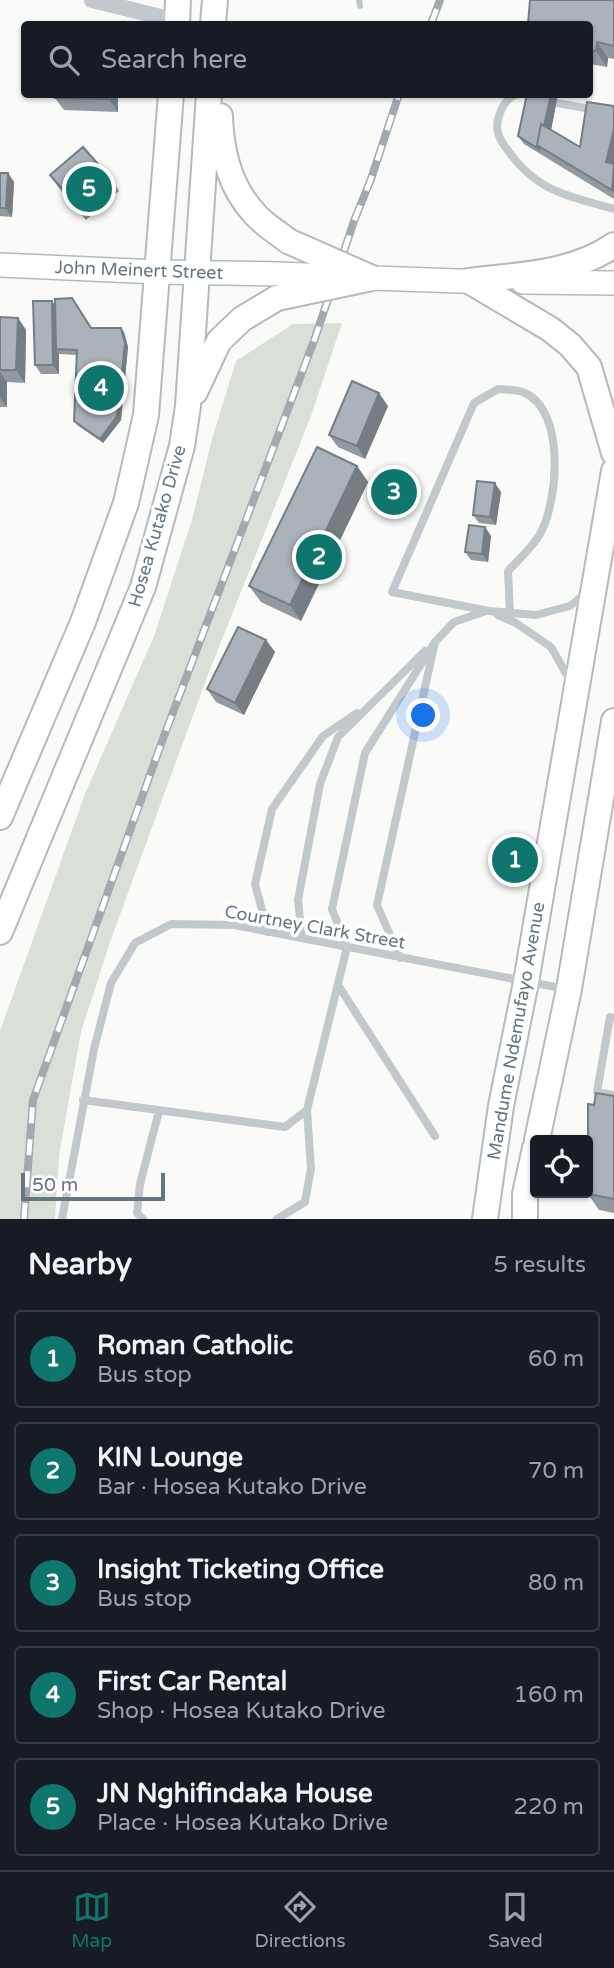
<!DOCTYPE html>
<meta charset="utf-8">
<style>
:root{--surface:#171b24;--page:#242831;--text:#f1f3f6;--muted:#9ea1a6;--line:#363941;--accent:#0f766e}
body{margin:0;font-family:"Varela Round",sans-serif;background:var(--page);color:var(--text)}
.controls{position:absolute;right:21px;bottom:21px;display:grid;overflow:hidden;border-radius:7px;box-shadow:0 2px 5px #0004}
.controls button{width:63px;height:63px;display:grid;place-items:center;padding:0;border:0;border-bottom:2px solid var(--line);background:var(--surface);color:var(--text);font:35px sans-serif}
.scale{position:absolute;left:21px;bottom:18px;width:144px;box-sizing:border-box;padding-left:7px;border:4px solid #657683;border-top:0;font-size:19px;line-height:24px;white-space:nowrap;color:#657683;-webkit-text-stroke:5px #fff;paint-order:stroke}
.you{position:absolute;left:424px;top:716px;width:24px;height:24px;margin:-18px;border:5px solid #fff;border-radius:50%;background:#1a73e8;box-shadow:0 0 0 10px #1a73e833}
.badge{display:grid;place-items:center;width:46px;height:46px;border-radius:50%;background:var(--accent);color:#fff;font-size:23px;font-weight:700}
.pin{position:absolute;translate:-50% -50%;border:4px solid #fff;box-shadow:0 2px 7px #0006}
.list{margin:0;padding:0;list-style:none}
h2{display:flex;justify-content:space-between;align-items:center;height:91px;margin:0;padding:0 28px;font-size:30px}
h2 small{font-size:23px;font-weight:400;color:var(--muted)}
.list li{display:grid;grid-template-columns:46px 1fr auto;gap:21px;align-items:center;box-sizing:border-box;height:98px;margin:0 14px 14px;padding:0 14px;border:2px solid var(--line);border-radius:7px}
.list b{display:block;font-size:26px;white-space:nowrap}
.list p{margin:0;font-size:23px;white-space:nowrap;color:var(--muted)}
.list em{font-size:23px;font-style:normal;color:var(--muted)}
.icon{flex:none;width:38px;height:38px;fill:none;stroke:currentColor;stroke-width:2;stroke-linecap:round;stroke-linejoin:round}
.map{position:relative;flex:none;width:614px;height:1219px;overflow:hidden}
.search{position:absolute;background:var(--surface);box-shadow:0 2px 5px #0004;left:21px;right:21px;top:21px;height:77px;display:flex;align-items:center;gap:18px;box-sizing:border-box;padding:0 24px;border-radius:7px;color:var(--muted);font-size:26px}
.sheet{height:651px;background:var(--surface)}
nav{display:flex;justify-content:space-around;align-items:center;box-sizing:border-box;height:98px;border-top:2px solid var(--line);background:var(--surface);font-size:19px;color:var(--muted)}
nav a{display:grid;justify-items:center;gap:4px}
nav .on{color:var(--accent)}
.map>svg:first-child{display:block}
.green{fill:#dadfd7}
.lines{fill:none;stroke-linecap:round;stroke-linejoin:round}
.stream{stroke:#bbc7cb;stroke-width:6}
.secondary-casing{stroke:#b3babf;stroke-width:26}
.primary-casing{stroke:#b5babe;stroke-width:28}
.lane{stroke:#c3c8cc;stroke-width:8}
.street{stroke:#c3c8cc;stroke-width:16}
.secondary{stroke:#fff;stroke-width:23}
.primary{stroke:#fff;stroke-width:24}
.rail-casing{stroke:#a2aab0;stroke-width:8}
.rail{stroke:#fff;stroke-width:5;stroke-dasharray:16;stroke-linecap:butt}
.secondary-bridge-casing{stroke:#b3babf;stroke-width:26;stroke-linecap:butt}
.primary-bridge-casing{stroke:#b5babe;stroke-width:28;stroke-linecap:butt}
.secondary-bridge{stroke:#fff;stroke-width:23}
.primary-bridge{stroke:#fff;stroke-width:24}
.wall{fill:#929a9f}
.shaded-wall{fill:#777d82}
.building{fill:#aab3b9;stroke:#777d82;stroke-width:2}
.labels{text-anchor:middle;dominant-baseline:central;stroke-width:7;stroke-linejoin:round;paint-order:stroke}
.street-label{font-size:18px;fill:#657683;stroke:#fff}
</style>
<div class="map">
<svg width="614" height="1219" viewBox="0 0 614 1219">
<rect width="100%" height="100%" fill="#fafaf8"/>
<path class="green" d="M342,323L311,416L207,677L110,942L81,1032L59,1155L55,1219H0V1031L85,794L154,636L192,520L212,439L236,361L293,324Z"/>
<g class="lines">
<path class="stream" d="M359,0L360,6"/>
<defs>
<path id="secondary" d="M0,265L158,272L279,274
M372,278L488,282
M523,282L614,283"/>
<path id="primary" d="M177,24L178,0
M213,24L215,0
M220,116C221,151 230,187 254,213C263,224 277,232 288,241
M469,281L550,329L570,345L589,367L614,453
M469,281C517,275 573,274 614,245
M195,392L219,341L242,319L277,298
M0,817L83,622L126,503L146,415L171,94
M0,932L143,587L182,446L188,406L209,94
M537,1140L569,989L614,721
M485,1219L501,1106L526,982L614,471
M525,1219V1194L535,1148"/>
</defs>
<use href="#secondary" class="secondary-casing"/>
<use href="#primary" class="primary-casing"/>
<path class="lane" d="M518,94C506,97 501,108 498,119C495,131 500,140 507,149C535,191 568,196 614,209
M557,103L614,113
M510,614L508,571C519,559 532,548 540,534C558,502 566,412 525,393C518,389 506,390 498,389L474,403L392,592L489,611L536,615L570,606L586,593
M498,615L516,623L551,647L571,682
M268,932L255,884L272,809L323,736L357,713
M302,938L298,900L320,784L338,737L425,651
M400,958L377,905L435,642L454,622L486,611
M338,985L435,1136
M614,1018L610,1017L597,1092L614,1095
M83,1100L285,1127L307,1110L347,947L332,909L365,753L435,642
M62,1219L94,1049L111,983L135,943L171,924L234,925L566,989
M143,1219L137,1213L140,1184L159,1111
M277,1219L305,1202L311,1168L307,1110"/>
<path class="street" d="M92,0L177,21"/>
<use href="#secondary" class="secondary"/>
<use href="#primary" class="primary"/>
<defs>
<path id="rail" d="M431,24L440,0
M24,1219L33,1100L164,736L315,338L354,221L371,179L399,94"/>
</defs>
<use href="#rail" class="rail-casing"/>
<use href="#rail" class="rail"/>
<defs>
<path id="secondary-bridge" d="M279,274L354,277"/>
<path id="primary-bridge" d="M288,241L372,278
M277,298L372,278"/>
</defs>
<use href="#secondary-bridge" class="secondary-bridge-casing"/>
<use href="#primary-bridge" class="primary-bridge-casing"/>
<use href="#secondary-bridge" class="secondary-bridge"/>
<use href="#primary-bridge" class="primary-bridge"/>
</g>
<path class="wall" d="M614,0V59L608,58L607,67L590,64V24Z
M118,94V112L64,110L55,98Z
M527,94H558L551,130L580,147L614,106V199L524,144L518,136Z
M0,173H8L14,182L12,217L0,216Z
M50,175L111,179L119,191L86,220L59,188Z
M52,301L55,306L92,328L124,332L128,347L121,420L103,443L77,425L74,421L77,355L59,354V374H41L35,365Z
M0,317L18,318L26,330L25,383L7,382V407H0Z
M388,406L365,459L338,447L329,435Z
M357,466L368,482L301,621L261,602L249,586Z
M501,492L496,525L479,523L473,515Z
M485,527L491,536L488,562L471,560L465,552Z
M266,640L275,652L244,715L216,702L207,689Z
M614,1096V1213L599,1210L588,1194L594,1105Z"/>
<path class="shaded-wall" d="M597,42L608,58L607,67L596,51Z
M109,94H118V112L109,99Z
M551,94H558L547,151L540,147Z
M614,129V193L612,190L606,162Z
M8,173L14,182L12,217L6,208Z
M52,301L58,310L56,349L59,354V374L53,365Z
M18,318L26,330L25,383L16,370Z
M121,328L124,332L128,347L121,420L103,443L100,439Z
M0,372L7,382V407L0,398Z
M379,393L388,406L365,459L357,446Z
M357,466L368,482L301,621L290,605Z
M495,483L501,492L496,525L490,517Z
M485,527L491,536L488,562L482,554Z
M266,640L275,652L244,715L235,703Z"/>
<path class="building" d="M530,0H614V46L597,42L596,51L590,50V24H528Z
M55,94H109V99L55,98Z
M527,94H551L544,126L541,124L537,145L539,149L518,136Z
M587,102L614,106V129L606,162L614,164L612,190L537,145L541,124L580,147Z
M83,147L111,179L78,207L50,175Z
M0,173H8L6,208H0Z
M72,298L91,328H121L125,343L117,416L100,439L74,421L77,350L56,349L55,299Z
M33,301H52L53,365H35Z
M0,317L18,318L16,370H0Z
M352,381L379,393L357,446L329,435Z
M317,447L357,466L290,605L249,586Z
M477,481L495,483L490,517L473,515Z
M469,525L485,527L482,554L465,552Z
M238,627L266,640L235,703L207,689Z
M596,1093L614,1096V1199L588,1194V1104L594,1105Z"/>
<g class="labels">
<g class="street-label">
<text transform="translate(139 270) rotate(2)">John Meinert Street</text>
<text transform="translate(157 526) rotate(-74)">Hosea Kutako Drive</text>
<text transform="translate(315 927) rotate(10)">Courtney Clark Street</text>
<text transform="translate(516 1031) rotate(-80)">Mandume Ndemufayo Avenue</text>
</g>
</g>
</svg>
<div class="controls">
<button><svg class="icon" aria-label="locate" viewBox="0 0 24 24"><circle cx="12" cy="12" r="6"/><path d="M12 2v4M12 18v4M2 12h4M18 12h4"/></svg></button>
</div>
<div class="scale">50 m</div>
<div class="you"></div>
<div class="pin badge" style="left:515px;top:860px">1</div>
<div class="pin badge" style="left:319px;top:557px">2</div>
<div class="pin badge" style="left:394px;top:492px">3</div>
<div class="pin badge" style="left:101px;top:388px">4</div>
<div class="pin badge" style="left:89px;top:189px">5</div>
<div class="search"><svg class="icon" aria-label="search" viewBox="0 0 24 24"><circle cx="10" cy="10" r="6"/><path d="M15 15l6 6"/></svg>Search here</div>
</div>
<section class="sheet">
<h2>Nearby<small>5 results</small></h2>
<ul class="list">
<li><span class="badge">1</span><div><b>Roman Catholic</b><p>Bus stop</p></div><em>60 m</em></li>
<li><span class="badge">2</span><div><b>KIN Lounge</b><p>Bar · Hosea Kutako Drive</p></div><em>70 m</em></li>
<li><span class="badge">3</span><div><b>Insight Ticketing Office</b><p>Bus stop</p></div><em>80 m</em></li>
<li><span class="badge">4</span><div><b>First Car Rental</b><p>Shop · Hosea Kutako Drive</p></div><em>160 m</em></li>
<li><span class="badge">5</span><div><b>JN Nghifindaka House</b><p>Place · Hosea Kutako Drive</p></div><em>220 m</em></li>
</ul>
</section>
<nav>
<a class="on"><svg class="icon" aria-label="map" viewBox="0 0 24 24"><path d="M3 6l6-2 6 2 6-2v14l-6 2-6-2-6 2zM9 4v14M15 6v14"/></svg>Map</a>
<a><svg class="icon" aria-label="directions" viewBox="0 0 24 24"><path d="M12 3l9 9-9 9-9-9zM9 14v-3h6M13 9l2 2-2 2"/></svg>Directions</a>
<a><svg class="icon" aria-label="saved" viewBox="0 0 24 24"><path d="M7 4h10v16l-5-4-5 4z"/></svg>Saved</a>
</nav>
